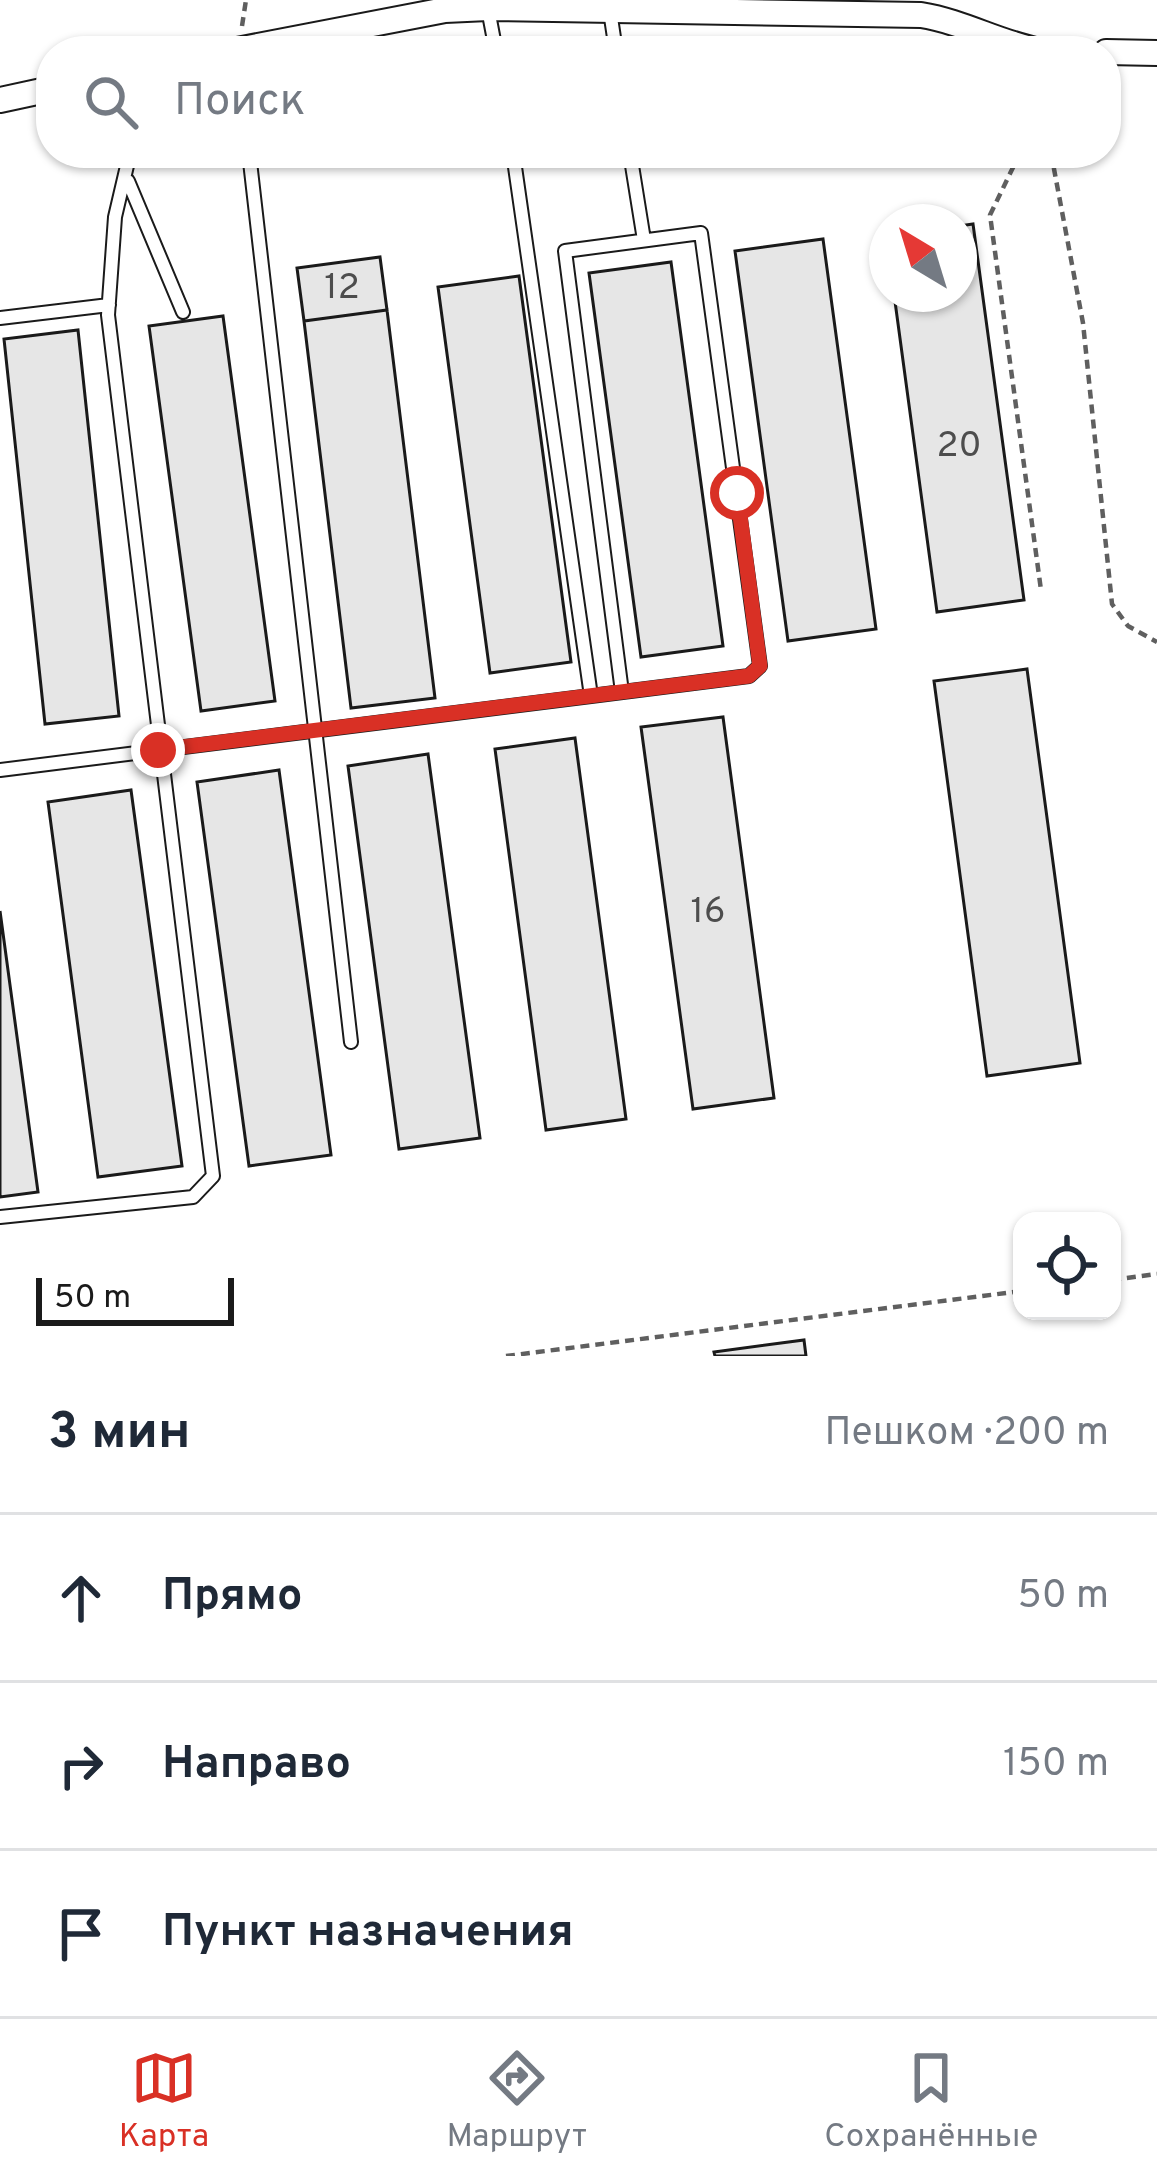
<!DOCTYPE html>
<html lang="ru">
<meta charset="utf-8">
<style>
:root{--surface:#fff;--page:#f2f2f3;--text:#1f2937;--muted:#747a83;--line:#e0e1e3;--accent:#d93025}
body{margin:0;font-family:Overpass,sans-serif;background:var(--page);color:var(--text)}
.controls{position:absolute;right:36px;bottom:36px;display:grid;overflow:hidden;border-radius:24px;box-shadow:0 3px 9px #0004}
.controls button{width:108px;height:108px;display:grid;place-items:center;padding:0;border:0;border-bottom:3px solid var(--line);background:var(--surface);color:var(--text);font:60px sans-serif}
.compass{position:absolute;left:869px;top:204px;width:108px;height:108px;border-radius:50%;background:var(--surface);box-shadow:0 3px 9px #0004;rotate:322deg}
.scale{position:absolute;left:36px;bottom:30px;width:198px;box-sizing:border-box;padding-left:12px;border:6px solid #1a1a1a;border-top:0;font-size:33px;line-height:42px;white-space:nowrap;color:#1a1a1a;-webkit-text-stroke:9px #fff;paint-order:stroke}
.stop{position:absolute;width:36px;height:36px;margin:-27px;border:9px solid #d93025;border-radius:50%;background:#fff}
.stop.end{background:#d93025;border-color:#fff;box-shadow:0 3px 12px #0008}
.list{margin:0;padding:0;list-style:none}
h2{display:flex;justify-content:space-between;align-items:center;height:156px;margin:0;padding:0 48px;font-size:51px}
h2 small{font-size:39px;font-weight:400;color:var(--muted)}
.list li{display:grid;grid-template-columns:78px 1fr auto;gap:36px;align-items:center;box-sizing:border-box;height:168px;padding:0 48px;border-top:3px solid var(--line)}
.list b{display:block;font-size:45px;white-space:nowrap}
.list em{font-size:39px;font-style:normal;color:var(--muted)}
.icon{flex:none;width:66px;height:66px;fill:none;stroke:currentColor;stroke-width:2;stroke-linecap:round;stroke-linejoin:round}
.map{position:relative;flex:none;width:1157px;height:1356px;overflow:hidden}
.search{position:absolute;background:var(--surface);box-shadow:0 3px 9px #0004;left:36px;right:36px;top:36px;height:132px;display:flex;align-items:center;gap:30px;box-sizing:border-box;padding:0 42px;border-radius:48px;color:var(--muted);font-size:45px}
.sheet{height:660px;background:var(--surface)}
nav{display:flex;justify-content:space-around;align-items:center;box-sizing:border-box;height:168px;border-top:3px solid var(--line);background:var(--surface);font-size:33px;color:var(--muted)}
nav a{display:grid;justify-items:center;gap:6px}
nav .on{color:var(--accent)}
.map>svg:first-child{display:block}
.building{fill:#e6e6e6;stroke:#1a1a1a;stroke-width:3}
.lines{fill:none;stroke-linecap:round;stroke-linejoin:round}
.service-casing{stroke:#1a1a1a;stroke-width:16}
.minor-casing{stroke:#1a1a1a;stroke-width:28}
.path{stroke:#5f5f5f;stroke-width:4.5;stroke-dasharray:9 6;stroke-linecap:butt}
.service{stroke:#fff;stroke-width:12}
.minor{stroke:#fff;stroke-width:24}
.route{stroke:#d93025;stroke-width:15}
.labels{text-anchor:middle;dominant-baseline:central;stroke-width:9;stroke-linejoin:round;paint-order:stroke}
.number-label{font-size:36px;fill:#4d4d4d}
</style>
<div class="map">
<svg width="1157" height="1356" viewBox="0 0 1157 1356">
<rect width="100%" height="100%" fill="#fff"/>
<path class="building" d="M973,224L1024,600L937,612L894,294H959V226Z
M823,239L876,629L788,641L735,251Z
M380,257L387,310L304,321L297,268Z
M671,262L723,646L641,657L589,273Z
M519,276L571,662L490,673L438,287Z
M387,310L435,698L351,708L304,321Z
M223,316L275,701L201,711L149,326Z
M78,330L119,716L45,724L4,339Z
M1027,669L1080,1063L987,1076L934,681Z
M723,717L774,1098L693,1109L641,727Z
M575,738L626,1119L546,1130L495,749Z
M428,754L480,1138L399,1149L348,766Z
M279,770L331,1155L249,1166L197,782Z
M131,790L182,1166L98,1177L48,802Z
M0,911L38,1192L0,1197Z
M804,1340L806,1356H715L714,1352Z"/>
<g class="lines">
<defs>
<path id="service" d="M488,9L496,51
M610,11L616,51
M249,153L351,1042
M513,153L591,696
M630,153L644,240
M128,181L183,312
M0,318L109,305
M0,770L591,696L749,676L760,666L701,233L565,251L622,692
M0,1217L193,1197L213,1176L108,315L115,217L130,153"/>
<path id="minor" d="M232,51L445,10L488,8L921,15C964,22 998,43 1040,51
M1106,52L1157,53
M0,100L51,89"/>
</defs>
<use href="#service" class="service-casing"/>
<use href="#minor" class="minor-casing"/>
<path class="path" d="M242,26L246,0
M1020,153L990,215L1041,590
M1051,153L1083,323L1112,604L1128,626L1157,642
M1112,1280L1157,1274
M506,1356L1022,1291"/>
<use href="#service" class="service"/>
<use href="#minor" class="minor"/>
</g>
<g class="lines">
<path class="route" d="M158,750L749,676L760,666L737,493"/>
</g>
<g class="labels">
<g class="number-label">
<text x="342" y="289">12</text>
<text x="959" y="447">20</text>
<text x="708" y="913">16</text>
</g>
</g>
</svg>
<div class="controls">
<button><svg class="icon" aria-label="locate" viewBox="0 0 24 24"><circle cx="12" cy="12" r="6"/><path d="M12 2v4M12 18v4M2 12h4M18 12h4"/></svg></button>
</div>
<svg class="compass" viewBox="-18 -18 36 36"><path d="M0-13l5 13h-10z" fill="#e53935"/><path d="M0 13l5-13h-10z" fill="#747a83"/></svg>
<div class="scale">50 m</div>
<div class="stop" style="left:737px;top:493px"></div>
<div class="stop end" style="left:158px;top:750px"></div>
<div class="search"><svg class="icon" aria-label="search" viewBox="0 0 24 24"><circle cx="10" cy="10" r="6"/><path d="M15 15l6 6"/></svg>Поиск</div>
</div>
<section class="sheet">
<h2>3 мин<small>Пешком · 200 m</small></h2>
<ul class="list">
<li><svg class="icon" aria-label="ahead" viewBox="0 0 24 24"><path d="M12 20V5M6 11l6-6 6 6"/></svg><div><b>Прямо</b></div><em>50 m</em></li>
<li><svg class="icon" aria-label="right" viewBox="0 0 24 24"><path d="M7 20v-9h11M14 6l5 5-5 5"/></svg><div><b>Направо</b></div><em>150 m</em></li>
<li><svg class="icon" aria-label="arrive" viewBox="0 0 24 24"><path d="M6 21V4h12l-3 4 3 4H6"/></svg><div><b>Пункт назначения</b></div></li>
</ul>
</section>
<nav>
<a class="on"><svg class="icon" aria-label="map" viewBox="0 0 24 24"><path d="M3 6l6-2 6 2 6-2v14l-6 2-6-2-6 2zM9 4v14M15 6v14"/></svg>Карта</a>
<a><svg class="icon" aria-label="directions" viewBox="0 0 24 24"><path d="M12 3l9 9-9 9-9-9zM9 14v-3h6M13 9l2 2-2 2"/></svg>Маршрут</a>
<a><svg class="icon" aria-label="saved" viewBox="0 0 24 24"><path d="M7 4h10v16l-5-4-5 4z"/></svg>Сохранённые</a>
</nav>
